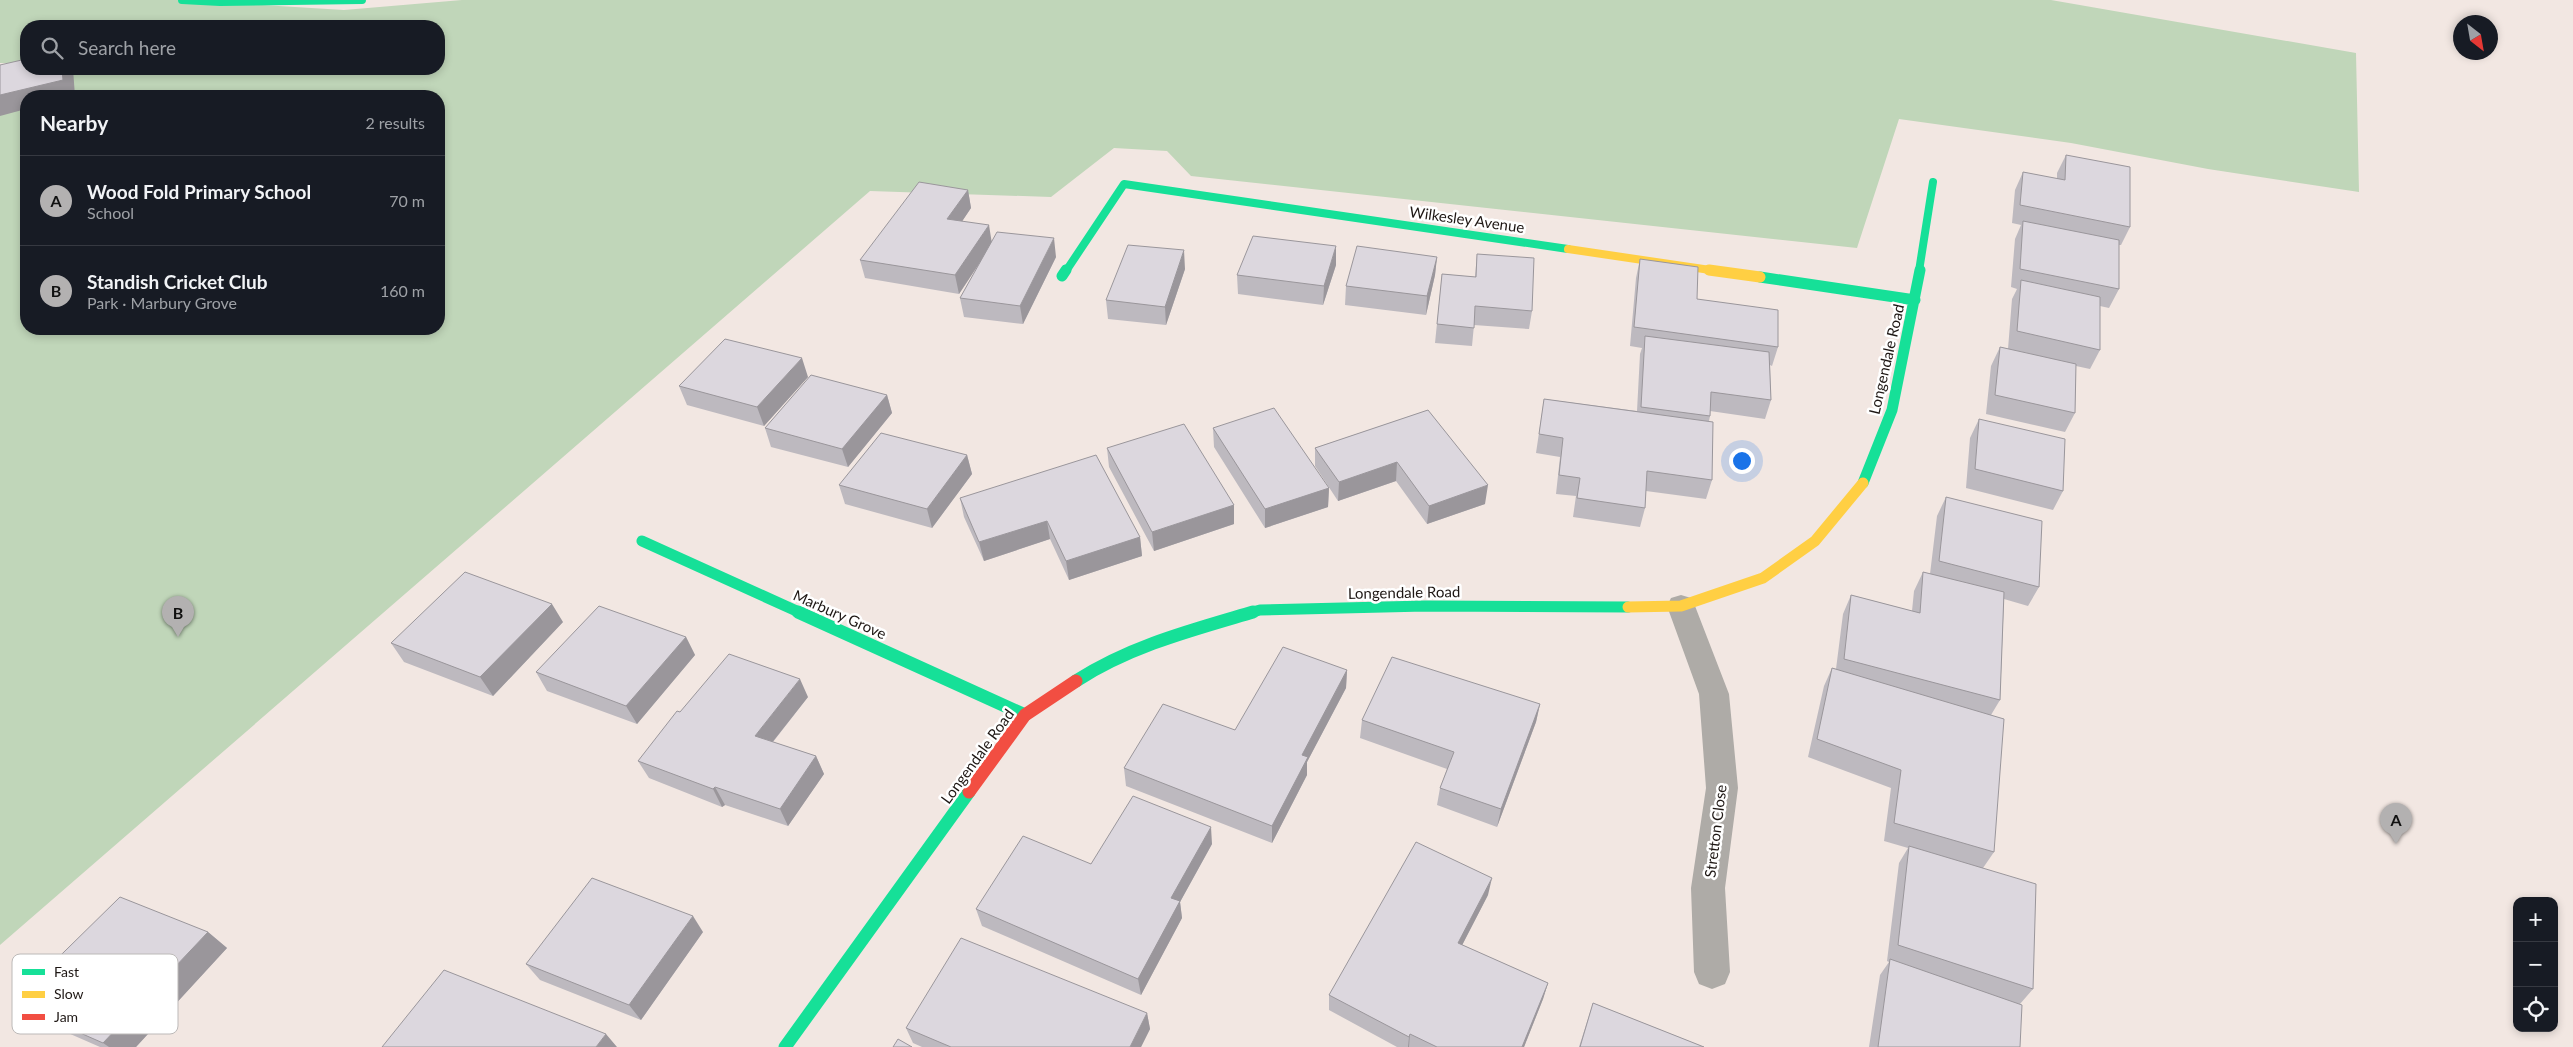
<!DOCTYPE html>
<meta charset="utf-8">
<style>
:root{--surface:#171b24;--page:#20242c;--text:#f1f3f6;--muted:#9ea1a6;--line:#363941;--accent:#b3b1b1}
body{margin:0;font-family:Lato,sans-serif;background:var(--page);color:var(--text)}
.controls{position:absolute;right:15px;bottom:15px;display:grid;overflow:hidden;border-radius:10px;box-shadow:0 2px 8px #0003}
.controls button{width:45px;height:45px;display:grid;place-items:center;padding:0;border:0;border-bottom:1px solid var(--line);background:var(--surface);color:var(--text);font:25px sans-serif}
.compass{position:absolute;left:2453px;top:15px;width:45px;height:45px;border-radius:50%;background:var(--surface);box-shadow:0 2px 8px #0003;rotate:149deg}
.you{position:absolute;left:1741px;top:460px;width:18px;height:18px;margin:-12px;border:4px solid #fff;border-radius:50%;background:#1a73e8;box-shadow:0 0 0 8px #1a73e833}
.badge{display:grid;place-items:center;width:32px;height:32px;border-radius:50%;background:var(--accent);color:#111;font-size:16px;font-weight:700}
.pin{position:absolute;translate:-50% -41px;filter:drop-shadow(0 1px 2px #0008)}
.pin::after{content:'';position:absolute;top:26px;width:18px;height:15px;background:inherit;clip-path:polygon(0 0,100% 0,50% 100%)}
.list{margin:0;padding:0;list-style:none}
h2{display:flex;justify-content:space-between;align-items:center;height:65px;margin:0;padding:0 20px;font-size:21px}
h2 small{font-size:16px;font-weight:400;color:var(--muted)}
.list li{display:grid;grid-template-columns:32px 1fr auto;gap:15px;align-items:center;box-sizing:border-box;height:90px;padding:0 20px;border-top:1px solid var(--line)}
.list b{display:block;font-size:19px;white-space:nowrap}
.list p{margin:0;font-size:16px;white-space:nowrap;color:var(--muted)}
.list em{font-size:16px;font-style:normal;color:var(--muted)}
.icon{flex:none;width:28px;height:28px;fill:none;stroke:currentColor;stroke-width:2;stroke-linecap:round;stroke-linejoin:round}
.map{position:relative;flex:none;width:2573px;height:1047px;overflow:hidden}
.search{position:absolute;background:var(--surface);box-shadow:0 2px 8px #0003;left:20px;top:20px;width:425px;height:55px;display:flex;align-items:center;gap:12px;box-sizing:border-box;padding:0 18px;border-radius:20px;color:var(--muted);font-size:19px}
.panel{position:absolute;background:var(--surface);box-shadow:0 2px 8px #0003;left:20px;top:90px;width:425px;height:245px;border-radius:20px}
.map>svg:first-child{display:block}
.green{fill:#c0d6b9;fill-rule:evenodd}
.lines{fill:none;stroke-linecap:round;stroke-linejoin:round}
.street{fill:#aeaba7;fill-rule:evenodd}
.fast-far2{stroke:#16e098;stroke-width:8}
.fast-far1{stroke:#16e098;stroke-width:11}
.fast{stroke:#16e098;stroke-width:13}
.slow-far1{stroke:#ffcf43;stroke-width:8}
.slow{stroke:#ffcf43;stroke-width:11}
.jam{stroke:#f24e42;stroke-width:13}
.wall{fill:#bdb9bf}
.shaded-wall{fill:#9a969b}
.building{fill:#dcd7de;stroke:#9a969b}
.labels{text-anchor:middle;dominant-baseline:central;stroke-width:5;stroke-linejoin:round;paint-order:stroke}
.street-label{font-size:15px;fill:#1e1714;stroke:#fff}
.key{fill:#fff;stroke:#bcb9b8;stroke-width:1}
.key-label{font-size:14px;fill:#1e1714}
</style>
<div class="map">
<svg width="2573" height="1047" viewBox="0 0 2573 1047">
<rect width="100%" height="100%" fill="#f2e7e2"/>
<path class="green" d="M0,0H182L344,10L462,0H2051L2356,53L2359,192L2208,169L2071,143L1899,119L1857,248L1191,176L1167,151L1114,148L1051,197L870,191L0,945V72L26,69H439V26H26V64L0,63ZM26,96H439V329H26Z"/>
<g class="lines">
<path class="street" d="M1681,595L1691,598L1695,606L1729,694L1738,788L1725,888L1730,972L1725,984L1712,989L1699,984L1694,972L1691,888L1706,788L1699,694L1667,606L1671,598Z"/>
<path class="fast-far2" d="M182,0L220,2L362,0
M1066,271L1124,184L1568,249
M1919,271L1933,182"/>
<path class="fast-far1" d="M1062,276L1066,270
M1760,277L1915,300
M1863,483L1892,410L1920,270
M642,541L801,613
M1249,613L1260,610L1425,606L1628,607"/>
<path class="fast" d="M798,612L1025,715
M1076,681C1130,646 1192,630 1253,612
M785,1047L969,792"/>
<path class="slow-far1" d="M1568,249L1717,271"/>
<path class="slow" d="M1709,270L1760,277
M1628,607L1681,606L1763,578L1815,541L1863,483"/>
<path class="jam" d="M969,792L1025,715L1076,681"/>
</g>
<path class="wall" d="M2066,155L2130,227L2121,245H2119V289L2109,308L2100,306V350L2090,369L2076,366L2075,413L2065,432L1986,414L1991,366L2000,347L2008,349L2012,299L2017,289L2011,287L2015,239L2021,225L2012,223L2015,190L2023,172L2057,179V173Z
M968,190L971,208L962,221L992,241L1056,257L1023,324L964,317L960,298L979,264L959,294L865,278L860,260Z
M1477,254L1532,311L1529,329L1474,325L1472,346L1435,343L1442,274L1475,277Z
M1437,257L1435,275L1426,315L1345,305L1346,286Z
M1640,259L1697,299L1778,347L1772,366L1770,365L1771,400L1765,419L1710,411V416L1709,421L1712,480L1706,499L1646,491L1645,508L1640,527L1573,517L1576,496L1556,494L1560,457L1536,453L1544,399L1637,411L1640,354L1642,348L1630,346L1636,278Z
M1336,265L1323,305L1238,294L1237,275Z
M1185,269L1166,325L1108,319L1106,300Z
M808,377L764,426L687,405L679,386Z
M887,395L892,413L848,467L771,447L765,428Z
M1428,410L1485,504L1427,524L1396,481L1338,501L1315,466V448Z
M1979,419L2063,491L2053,510L1966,488L1970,438Z
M1213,428L1329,488L1328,507L1265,528L1214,447Z
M1107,448L1234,505V524L1154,551L1109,467Z
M967,455L972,474L932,528L845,504L839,485Z
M1946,497L2039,587L2028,606L2004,599L2000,700L1991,715L1994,852L1983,868L2033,989L2020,1004V1047H1869L1880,975L1889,962L1887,961L1899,863L1908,848L1884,841L1891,788L1808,757L1824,686L1832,668L1836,669L1843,614L1851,595L1912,611L1914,591L1923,572L1930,574L1937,516Z
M960,498L1140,537L1142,556L1069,580L1050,539L984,561L964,517Z
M563,622L493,696L404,662L391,643Z
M686,637L695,655L637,724L547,691L536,672Z
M1347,670L1346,688L1307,762V775L1272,843L1126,786L1124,768L1235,730Z
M808,697L773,742L816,756L824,774L788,826L725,805L722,807L649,778L638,761L680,712Z
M1540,704L1536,722L1497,827L1437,805L1440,788L1447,769L1360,738L1362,720Z
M1212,844L1180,902L1182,918L1141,995L982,926L976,909L1091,864Z
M1488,895L1462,945L1548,983L1543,999L1524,1047H1397L1329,1010V995Z
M208,932L227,948L136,1047H100L36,1019L12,1003Z
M703,932L641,1020L540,980L526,964Z
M1593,1003L1704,1047H1579Z
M1147,1013L1150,1029L1141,1047H922L913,1043L906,1028Z"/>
<path class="shaded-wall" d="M62,69H73L75,96H26V109L0,116V95Z
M968,190L971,208L951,238L947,219Z
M989,225L992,244L959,294L955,275Z
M1054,238L1056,257L1023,324L1020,306Z
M1336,246V265L1323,305L1324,286Z
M1184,250L1185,269L1166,325L1165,307Z
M1437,257L1435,275L1426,315L1427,296Z
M802,358L808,377L764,426L757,407Z
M887,395L892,413L848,467L842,449Z
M967,455L972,474L932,528L927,509Z
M1397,462L1396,481L1338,501L1339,482Z
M1488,485L1485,504L1427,524L1429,506Z
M1329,488L1328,507L1265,528V509Z
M1234,505V524L1154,551L1152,532Z
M1047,521L1050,539L984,561L979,542Z
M1140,537L1142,556L1069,580L1066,561Z
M552,604L563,622L493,696L480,677Z
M686,637L695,655L637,724L626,706Z
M1347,670L1346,688L1307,762V775L1272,843V826L1302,755Z
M800,679L808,697L763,754L755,736Z
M1540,704L1536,722L1497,827L1501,809Z
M816,756L824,774L788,826L780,809Z
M715,787L725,805L722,807L713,789Z
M1211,827L1212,844L1180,902L1182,918L1141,995L1138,979L1171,898Z
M1492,878L1488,895L1455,959L1458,943Z
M693,916L703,932L641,1020L629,1005Z
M208,932L227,948L136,1047H109L103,1043Z
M1548,983L1543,999L1524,1047H1522Z
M1147,1013L1150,1029L1141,1047H1130Z
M606,1034L617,1047H596Z
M1410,1034L1409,1047H1408L1409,1037Z"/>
<path class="building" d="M26,59V69H62L63,80L0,95V65Z
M2066,155L2130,167V227L2020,205L2023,172L2065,180Z
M919,182L968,190L947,219L989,225L955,275L860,260Z
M2023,221L2119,240V289L2020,269Z
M997,232L1054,238L1020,306L960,298Z
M1253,236L1336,246L1324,286L1237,275Z
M1128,245L1184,250L1165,307L1106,300Z
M1357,246L1437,257L1427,296L1346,286Z
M1477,254L1534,258L1532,311L1475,306L1474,328L1437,324L1442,274L1476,277Z
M1640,259L1698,267L1697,299L1778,310V347L1634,327Z
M2021,280L2100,297V350L2017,331Z
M1645,336L1769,352L1771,400L1711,392L1710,416L1641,407Z
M725,339L802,358L757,407L679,386Z
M2000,347L2076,364L2075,413L1995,395Z
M811,375L887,395L842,449L765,428Z
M1544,399L1713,422L1712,480L1647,471L1645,508L1577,498L1580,478L1559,475L1563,438L1539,434Z
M1274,408L1329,488L1265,509L1213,428Z
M1428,410L1488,485L1429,506L1397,462L1339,482L1315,448Z
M1979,419L2065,439L2063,491L1975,469Z
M1184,424L1234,505L1152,532L1107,448Z
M881,433L967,455L927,509L839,485Z
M1096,455L1140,537L1066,561L1047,521L979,542L960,498Z
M1946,497L2042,521L2039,587L1939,561Z
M465,572L552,604L480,677L391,643Z
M1923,572L2004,592L2000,700L1844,659L1851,595L1920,613Z
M599,606L686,637L626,706L536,672Z
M1283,647L1347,670L1302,755L1308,757L1272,826L1124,768L1163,704L1235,730Z
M729,654L800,679L755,736L816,756L780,809L715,787L713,789L638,761L677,711L680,712Z
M1392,657L1540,704L1501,809L1440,788L1454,752L1362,720Z
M1832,668L2004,719L1994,852L1894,823L1901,770L1817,739Z
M1133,796L1211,827L1171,898L1180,901L1138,979L976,909L1023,836L1091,864Z
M1416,842L1492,878L1458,943L1548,983L1522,1047H1437L1410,1034L1409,1037L1329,995Z
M1909,846L2036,884L2033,989L1898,945Z
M592,878L693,916L629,1005L526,964Z
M120,897L208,932L103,1043L12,1003Z
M961,938L1147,1013L1130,1047H951L906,1028Z
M1890,959L2022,1005L2020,1047H1878Z
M444,970L606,1034L596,1047H382Z
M1593,1003L1704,1047H1580Z
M898,1039L912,1047H893Z"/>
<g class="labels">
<g class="street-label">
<text transform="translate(1467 219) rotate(8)">Wilkesley Avenue</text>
<text transform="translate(1886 359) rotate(-77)">Longendale Road</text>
<text transform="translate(1404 592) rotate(-1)">Longendale Road</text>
<text transform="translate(840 614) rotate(24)">Marbury Grove</text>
<text transform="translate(977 756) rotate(-54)">Longendale Road</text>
<text transform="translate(1715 831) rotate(-83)">Stretton Close</text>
</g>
</g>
<rect x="12" y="954" width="166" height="80" rx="8" class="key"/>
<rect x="22" y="969" width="23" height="6" fill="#16e098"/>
<rect x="22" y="991" width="23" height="7" fill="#ffcf43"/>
<rect x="22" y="1014" width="23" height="6" fill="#f24e42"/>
<g class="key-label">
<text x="54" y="977">Fast</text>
<text x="54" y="999">Slow</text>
<text x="54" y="1022">Jam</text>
</g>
</svg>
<div class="controls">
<button>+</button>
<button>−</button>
<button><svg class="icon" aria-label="locate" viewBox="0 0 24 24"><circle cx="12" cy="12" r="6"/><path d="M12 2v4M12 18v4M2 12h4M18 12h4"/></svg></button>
</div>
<svg class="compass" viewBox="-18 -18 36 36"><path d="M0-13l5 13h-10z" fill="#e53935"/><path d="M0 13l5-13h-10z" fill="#9ea1a6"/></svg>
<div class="you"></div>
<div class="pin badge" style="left:2396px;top:844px">A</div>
<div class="pin badge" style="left:178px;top:637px">B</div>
<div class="search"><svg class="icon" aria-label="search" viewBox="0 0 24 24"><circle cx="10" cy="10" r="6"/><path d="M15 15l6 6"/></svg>Search here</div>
<section class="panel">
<h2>Nearby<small>2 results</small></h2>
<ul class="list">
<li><span class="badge">A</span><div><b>Wood Fold Primary School</b><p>School</p></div><em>70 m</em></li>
<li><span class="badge">B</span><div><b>Standish Cricket Club</b><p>Park · Marbury Grove</p></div><em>160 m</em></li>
</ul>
</section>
</div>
